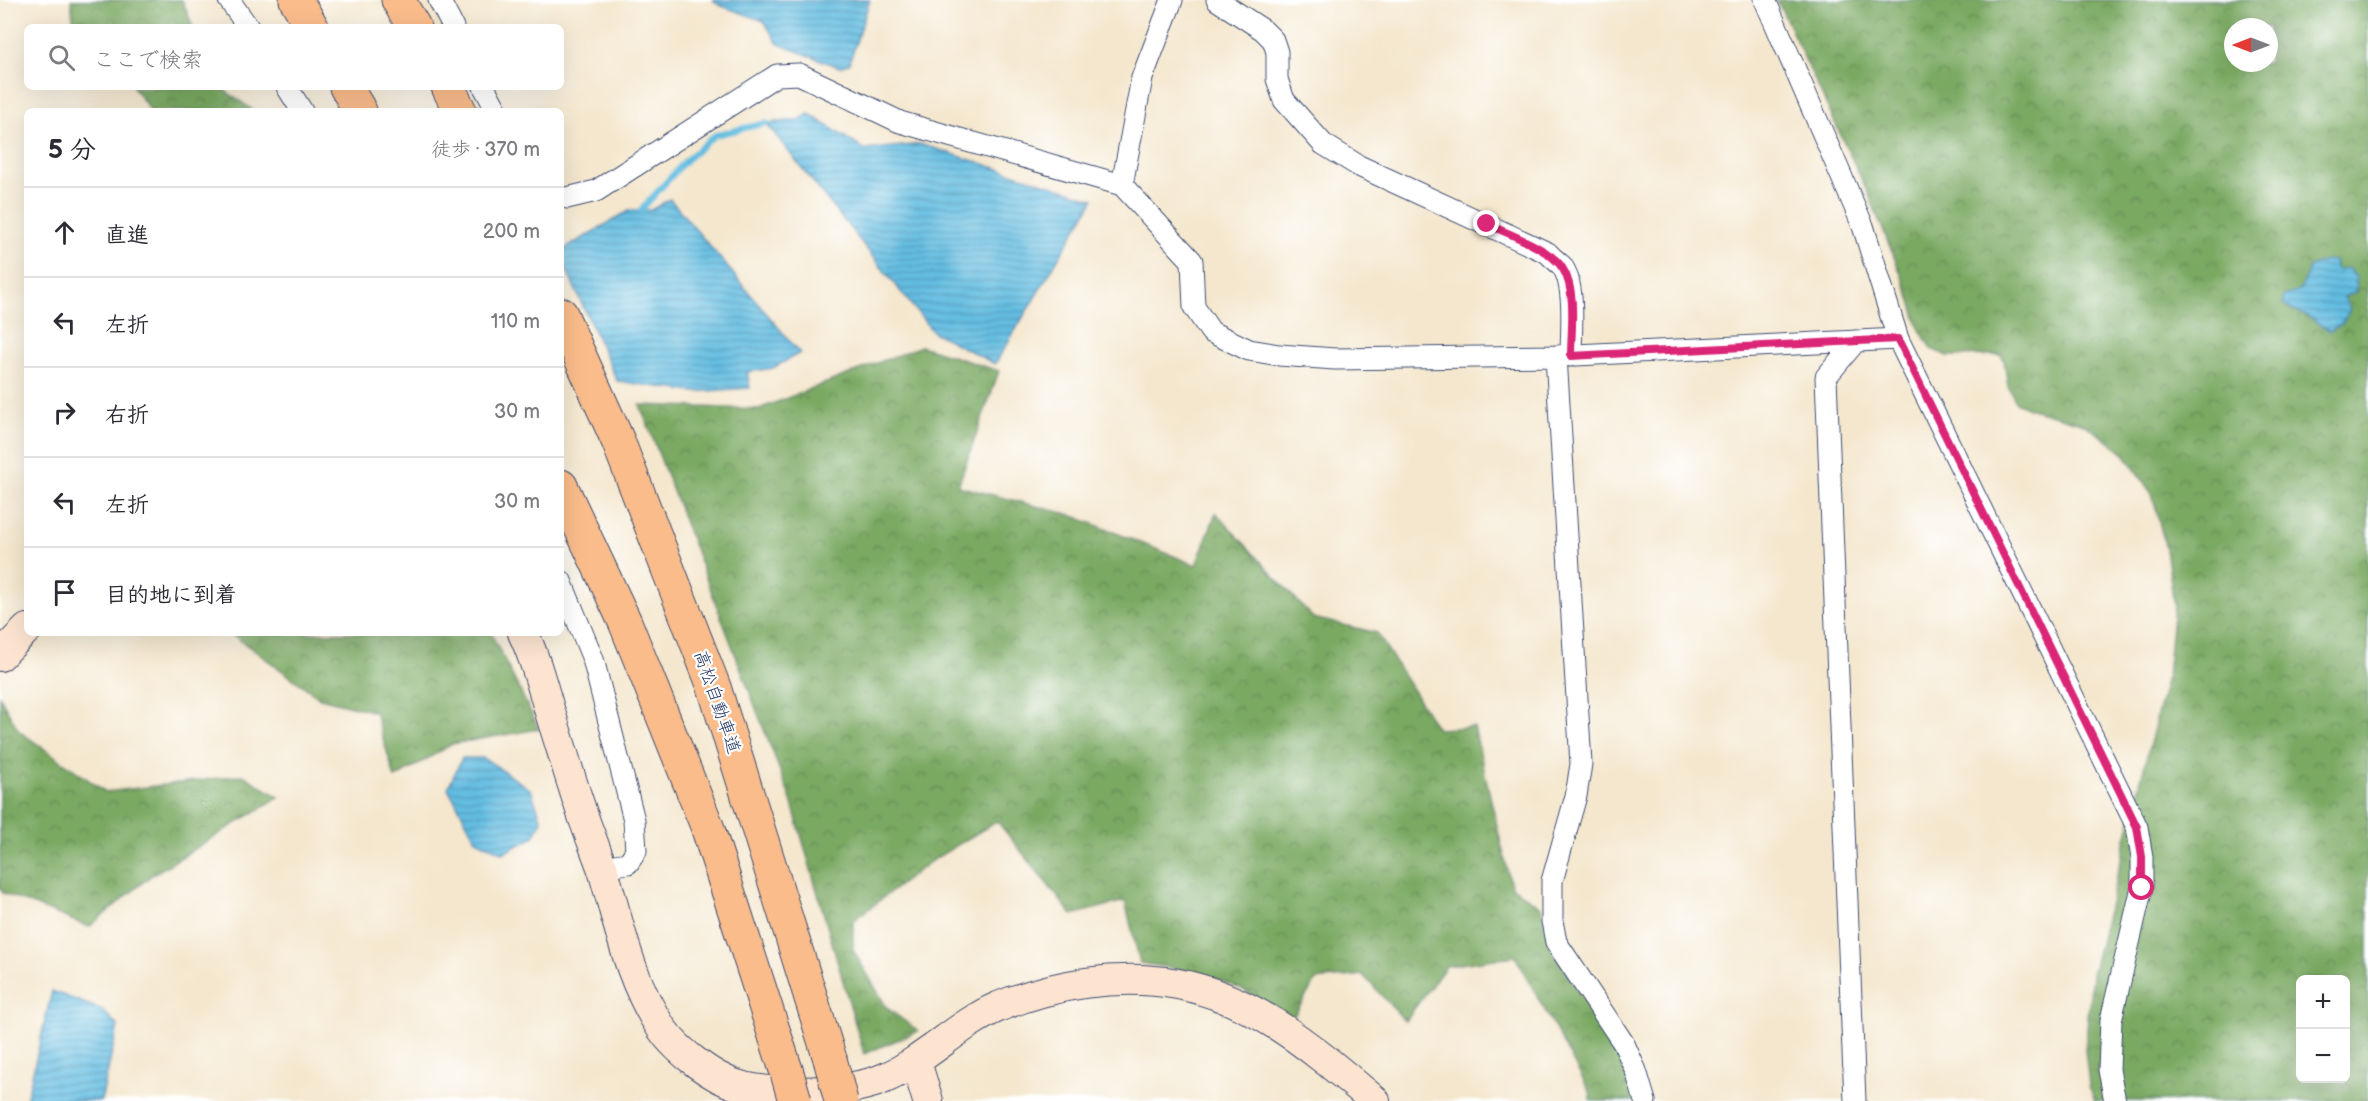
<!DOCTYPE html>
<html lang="ja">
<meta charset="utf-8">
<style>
:root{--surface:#fff;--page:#f7f7f7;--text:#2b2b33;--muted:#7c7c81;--line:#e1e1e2}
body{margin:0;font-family:"Balsamiq Sans","Klee One",sans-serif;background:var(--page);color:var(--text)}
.controls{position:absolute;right:18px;bottom:18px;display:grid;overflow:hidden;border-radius:9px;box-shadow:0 6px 24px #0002}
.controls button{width:54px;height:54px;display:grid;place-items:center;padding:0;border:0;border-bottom:2px solid var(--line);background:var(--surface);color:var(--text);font:30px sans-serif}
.compass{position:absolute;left:2224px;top:18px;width:54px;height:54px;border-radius:50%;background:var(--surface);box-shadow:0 6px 24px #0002;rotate:270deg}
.stop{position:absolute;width:18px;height:18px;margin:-14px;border:4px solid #db2777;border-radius:50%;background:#fff}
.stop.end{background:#db2777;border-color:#fff;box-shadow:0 2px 6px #0008}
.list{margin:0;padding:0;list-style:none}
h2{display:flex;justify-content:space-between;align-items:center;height:78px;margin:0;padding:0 24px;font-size:26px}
h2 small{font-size:20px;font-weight:400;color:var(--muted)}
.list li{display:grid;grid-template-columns:39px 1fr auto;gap:18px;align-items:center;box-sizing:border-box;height:90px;padding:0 24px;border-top:2px solid var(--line)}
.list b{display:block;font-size:22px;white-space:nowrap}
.list em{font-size:20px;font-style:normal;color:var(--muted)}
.icon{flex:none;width:33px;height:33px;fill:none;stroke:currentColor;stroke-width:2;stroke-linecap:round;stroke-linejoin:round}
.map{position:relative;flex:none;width:2368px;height:1101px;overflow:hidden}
.search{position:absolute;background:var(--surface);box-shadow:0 6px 24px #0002;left:24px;top:24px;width:540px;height:66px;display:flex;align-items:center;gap:15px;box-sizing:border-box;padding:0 21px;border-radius:9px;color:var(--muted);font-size:22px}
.panel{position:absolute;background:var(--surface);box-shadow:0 6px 24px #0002;left:24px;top:108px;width:540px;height:528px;border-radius:9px}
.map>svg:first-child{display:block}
.forest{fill:url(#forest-crowns);stroke:#4a6c60;stroke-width:1.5;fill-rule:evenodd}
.water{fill:url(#water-rules);stroke:#3f76a0;stroke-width:1.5}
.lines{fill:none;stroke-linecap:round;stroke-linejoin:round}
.stream{stroke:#63bde1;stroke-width:6}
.street-casing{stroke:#3c4b6f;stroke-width:23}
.secondary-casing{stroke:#3c4b6f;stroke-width:32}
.highway-casing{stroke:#3c4b6f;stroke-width:35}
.street{stroke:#fff;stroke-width:21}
.secondary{stroke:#fde4d1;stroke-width:30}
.highway{stroke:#fabc8b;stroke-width:33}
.highway-bridge-casing{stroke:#3c4b6f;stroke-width:35;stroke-linecap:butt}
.highway-bridge{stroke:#fabc8b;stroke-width:33}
.route{stroke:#db2777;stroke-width:8}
.labels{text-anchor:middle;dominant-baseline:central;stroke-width:4.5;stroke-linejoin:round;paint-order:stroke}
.street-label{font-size:18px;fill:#1b2f5e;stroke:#fff}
</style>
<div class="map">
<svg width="2368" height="1101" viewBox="0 0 2368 1101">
<defs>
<pattern id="forest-crowns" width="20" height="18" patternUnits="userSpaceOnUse" patternTransform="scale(1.5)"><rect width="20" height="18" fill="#7aa962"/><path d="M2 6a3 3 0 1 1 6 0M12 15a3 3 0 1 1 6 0" fill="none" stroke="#638a54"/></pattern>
<pattern id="water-rules" width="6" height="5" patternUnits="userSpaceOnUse" patternTransform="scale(1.5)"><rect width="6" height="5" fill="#63bde1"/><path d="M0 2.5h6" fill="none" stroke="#519aba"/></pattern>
</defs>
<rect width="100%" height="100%" fill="#fff"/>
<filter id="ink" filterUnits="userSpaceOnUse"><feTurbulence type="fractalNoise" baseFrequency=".0167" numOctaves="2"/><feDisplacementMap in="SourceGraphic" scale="12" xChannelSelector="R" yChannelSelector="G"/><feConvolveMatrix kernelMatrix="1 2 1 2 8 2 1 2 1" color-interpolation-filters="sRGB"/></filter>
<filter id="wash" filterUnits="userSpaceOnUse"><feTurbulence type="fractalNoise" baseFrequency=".008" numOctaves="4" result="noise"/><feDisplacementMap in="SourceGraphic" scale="24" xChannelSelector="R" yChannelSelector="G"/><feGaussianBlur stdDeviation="1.35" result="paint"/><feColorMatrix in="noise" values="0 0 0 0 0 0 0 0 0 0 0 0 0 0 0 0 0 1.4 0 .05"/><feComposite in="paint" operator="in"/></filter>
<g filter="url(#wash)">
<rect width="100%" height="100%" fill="#f4e7ce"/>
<path class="forest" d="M71,0H182L193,27H74Z
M1777,0H2368V1101H2095L2089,1086L2085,1049L2092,975L2167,676L2174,605L2166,549L2152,494L2125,455L2102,436L2082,423L2031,409L2016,402L2008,386L2004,360L2001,355L1948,356L1931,349L1919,328L1909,294L1868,193ZM2233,27H2269V63H2233ZM2300,980H2346V1078H2300Z
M133,87H220L254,111H151Z
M921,346L999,371L958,486L1071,515L1196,565L1216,513L1313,618L1377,633L1437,729L1474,727L1511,886L1541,907L1551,949L1615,1046L1636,1101H1590L1591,1094L1515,956L1446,966L1405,1021L1363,975L1316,980L1293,1017L1243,990L1202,973L1140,963L1125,901L1072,915L997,821L931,861L853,921V950L887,1008L918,1031L864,1054L791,800L640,405L759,409Z
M230,633H491L539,729L452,744L395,778L375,712L320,698Z
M0,697L19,731L106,792L243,775L279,797L152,875L89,927L3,893L0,888Z"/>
<path class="water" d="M713,0H870L849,64L839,67L778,44L764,21L719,5Z
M809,114L865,150L921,144L1094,199L995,364L933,332L766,123L799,120Z
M670,199L800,353L773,368L747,372L750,388L693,392L617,381L561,258V251L630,210H651Z
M2326,260L2334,261L2336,270L2349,268L2356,278L2357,291L2344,297L2350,309L2343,323L2330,331L2307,316L2283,305L2284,296L2299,291L2310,267Z
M462,758H484L531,790L542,821L533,838L503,853L476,840L448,788Z
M52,991L102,1010L118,1026L101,1101H26Z"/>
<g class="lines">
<path class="stream" d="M641,210L686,160L715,135L766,123"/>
</g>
</g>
<g filter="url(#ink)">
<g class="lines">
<defs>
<path id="street" d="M229,0L248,27
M439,0L453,27
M1217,0L1263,30L1273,40L1277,52V79L1284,100L1323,144L1359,166L1548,253C1552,258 1558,262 1562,266C1576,285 1571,333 1571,356
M1765,0L1863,226L1898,339L2137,827L2142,857V887L2111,1020L2109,1070L2115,1101
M287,87L302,111
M484,87L497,111
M1122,185L1142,78L1172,0
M561,197L567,198L596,191L777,75L799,74L900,122L1122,185L1192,261L1194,307L1211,332L1249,350L1279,355L1335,359L1556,356L1898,339
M1556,356L1581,764L1576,796L1552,881V921L1556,942L1624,1044L1636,1071L1645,1101
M561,581L593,659L634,820L636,851L628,863L602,867
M1855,1101L1826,377L1856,341"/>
<path id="secondary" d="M523,633C538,663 545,699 556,731C565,760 574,790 584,819C590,836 597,853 603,870C619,924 630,982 662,1029C678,1052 714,1079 740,1086C775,1096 851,1093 885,1078C926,1060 957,1025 998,1007C1054,984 1118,973 1178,984C1257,999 1315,1051 1375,1101
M0,656L27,629
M916,1062L928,1101"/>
<path id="highway" d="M296,0L312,27
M398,0L414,27
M346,87L360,111
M448,87L460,111
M561,314L618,441L714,687L830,1059
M561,486L625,622L707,826L787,1073"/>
</defs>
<use href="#street" class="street-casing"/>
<use href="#secondary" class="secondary-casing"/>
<use href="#highway" class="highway-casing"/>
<use href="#street" class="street"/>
<use href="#secondary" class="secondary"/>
<use href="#highway" class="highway"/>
<defs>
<path id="highway-bridge" d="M830,1059L841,1101
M787,1073L795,1101"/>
</defs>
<use href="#highway-bridge" class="highway-bridge-casing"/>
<use href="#highway-bridge" class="highway-bridge"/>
</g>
</g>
<g class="lines" filter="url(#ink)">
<path class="route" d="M1487,224C1508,234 1552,249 1563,269C1577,292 1571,330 1571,356L1898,339L2137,827L2142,857V888"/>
</g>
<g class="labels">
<g class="street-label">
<text transform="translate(717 702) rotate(71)">高松自動車道</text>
</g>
</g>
</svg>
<div class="controls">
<button>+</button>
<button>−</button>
</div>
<svg class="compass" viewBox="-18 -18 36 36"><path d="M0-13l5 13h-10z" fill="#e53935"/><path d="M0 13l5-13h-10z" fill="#7c7c81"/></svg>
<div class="stop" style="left:2142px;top:888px"></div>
<div class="stop end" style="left:1487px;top:224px"></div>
<div class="search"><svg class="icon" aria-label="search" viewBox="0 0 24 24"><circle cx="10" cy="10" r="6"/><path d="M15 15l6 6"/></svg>ここで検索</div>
<section class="panel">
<h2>5 分<small>徒歩 · 370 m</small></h2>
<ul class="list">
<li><svg class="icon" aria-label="ahead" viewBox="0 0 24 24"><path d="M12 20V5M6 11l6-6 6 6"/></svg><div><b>直進</b></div><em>200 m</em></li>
<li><svg class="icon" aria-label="left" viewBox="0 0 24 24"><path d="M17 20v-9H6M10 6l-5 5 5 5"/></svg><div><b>左折</b></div><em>110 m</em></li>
<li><svg class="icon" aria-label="right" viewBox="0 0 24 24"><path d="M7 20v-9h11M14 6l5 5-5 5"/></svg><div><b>右折</b></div><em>30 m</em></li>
<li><svg class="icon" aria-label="left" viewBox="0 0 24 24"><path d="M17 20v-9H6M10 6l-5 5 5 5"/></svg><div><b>左折</b></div><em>30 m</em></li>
<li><svg class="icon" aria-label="arrive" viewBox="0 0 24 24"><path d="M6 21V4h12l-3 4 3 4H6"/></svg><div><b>目的地に到着</b></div></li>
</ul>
</section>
</div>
